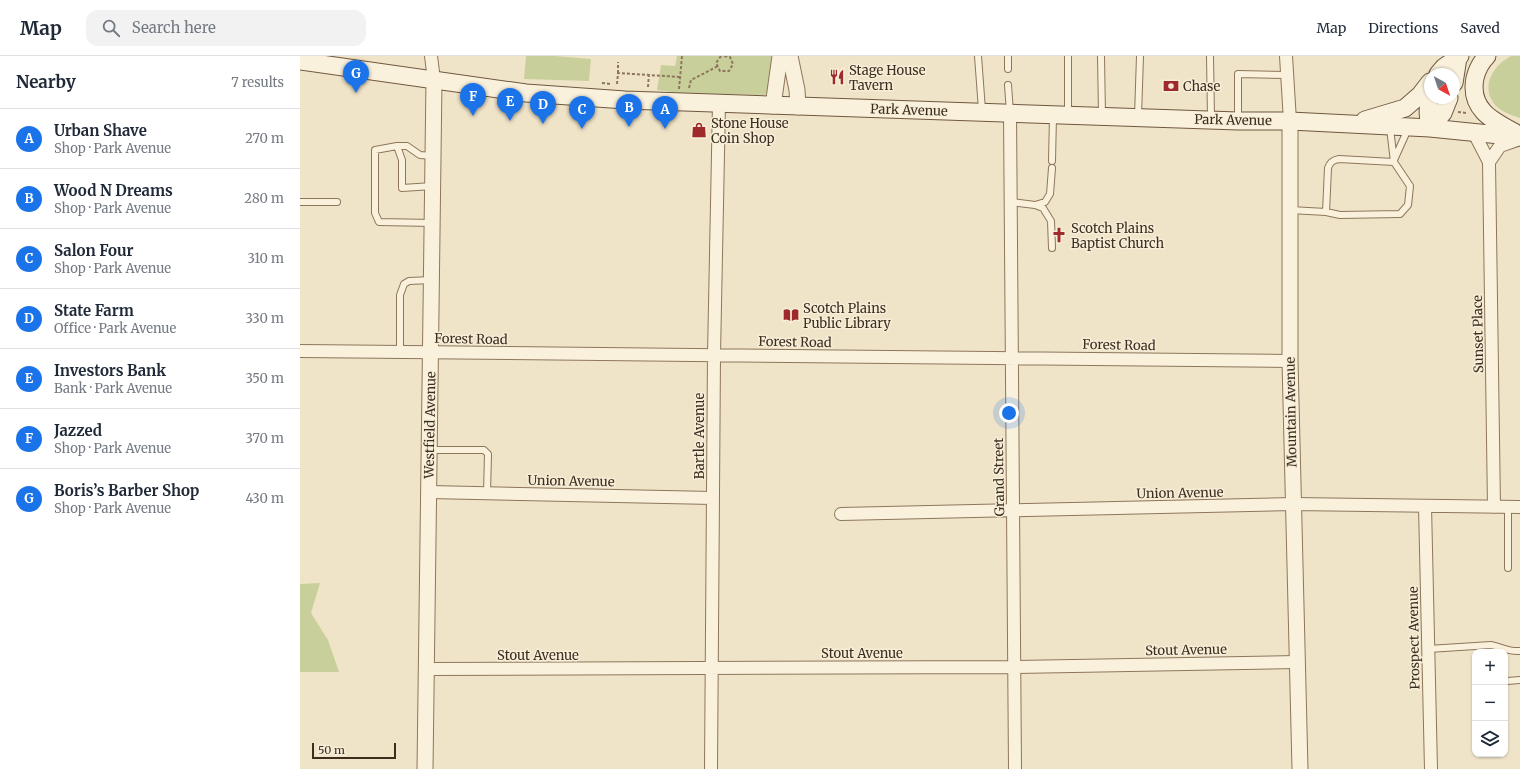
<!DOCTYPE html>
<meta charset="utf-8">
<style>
:root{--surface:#fff;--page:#f2f2f3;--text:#1f2937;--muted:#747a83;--line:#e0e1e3;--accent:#1a73e8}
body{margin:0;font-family:Merriweather,serif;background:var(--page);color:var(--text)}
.controls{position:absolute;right:12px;bottom:12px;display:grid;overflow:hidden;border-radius:8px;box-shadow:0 1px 3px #0004}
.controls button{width:36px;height:36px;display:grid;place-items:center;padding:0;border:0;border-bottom:1px solid var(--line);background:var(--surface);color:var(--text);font:20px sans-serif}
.compass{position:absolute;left:1124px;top:12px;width:36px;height:36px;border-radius:50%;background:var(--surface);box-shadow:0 1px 3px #0004;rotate:140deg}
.scale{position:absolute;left:12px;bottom:10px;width:84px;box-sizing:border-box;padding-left:4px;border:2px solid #3d2e20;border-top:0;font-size:11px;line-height:14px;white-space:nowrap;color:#3d2e20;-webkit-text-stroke:3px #f7eed8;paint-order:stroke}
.you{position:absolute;left:709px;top:357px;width:14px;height:14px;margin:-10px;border:3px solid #fff;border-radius:50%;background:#1a73e8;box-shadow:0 0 0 6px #1a73e833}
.badge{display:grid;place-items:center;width:26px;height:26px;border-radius:50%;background:var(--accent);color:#fff;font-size:13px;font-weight:700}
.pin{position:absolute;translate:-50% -33px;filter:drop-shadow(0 1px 2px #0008)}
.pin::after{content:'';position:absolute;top:21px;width:14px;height:12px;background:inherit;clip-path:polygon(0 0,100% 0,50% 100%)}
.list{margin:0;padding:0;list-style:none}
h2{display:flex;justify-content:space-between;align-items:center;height:52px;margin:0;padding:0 16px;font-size:17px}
h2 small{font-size:13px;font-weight:400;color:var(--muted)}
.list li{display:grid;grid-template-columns:26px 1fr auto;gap:12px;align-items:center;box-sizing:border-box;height:60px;padding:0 16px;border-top:1px solid var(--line)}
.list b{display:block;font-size:15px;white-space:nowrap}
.list p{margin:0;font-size:13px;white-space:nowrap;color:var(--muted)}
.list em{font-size:13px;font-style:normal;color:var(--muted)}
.icon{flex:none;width:22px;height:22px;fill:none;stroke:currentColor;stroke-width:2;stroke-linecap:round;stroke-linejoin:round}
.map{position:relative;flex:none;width:1220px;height:713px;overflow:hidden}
header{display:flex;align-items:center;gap:24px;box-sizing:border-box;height:56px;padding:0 20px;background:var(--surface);border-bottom:1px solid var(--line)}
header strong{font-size:19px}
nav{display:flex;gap:22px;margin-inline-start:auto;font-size:14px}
.search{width:280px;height:36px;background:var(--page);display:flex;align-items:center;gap:10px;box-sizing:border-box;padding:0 14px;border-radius:12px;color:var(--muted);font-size:15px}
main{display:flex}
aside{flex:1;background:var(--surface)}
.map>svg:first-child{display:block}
.green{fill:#c9cf9b}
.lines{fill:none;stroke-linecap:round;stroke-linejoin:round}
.service-casing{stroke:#8d765c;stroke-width:8}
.minor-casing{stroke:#8d765c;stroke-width:14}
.tertiary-casing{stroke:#8d765c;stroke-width:17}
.secondary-casing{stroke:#6f573f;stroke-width:19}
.path{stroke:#8d765c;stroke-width:2;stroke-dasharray:3 2;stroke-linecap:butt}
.service{stroke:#faf1dc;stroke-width:6}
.minor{stroke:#faf1dc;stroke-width:12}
.tertiary{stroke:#faf1dc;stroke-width:15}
.secondary{stroke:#faf1dc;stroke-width:17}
.labels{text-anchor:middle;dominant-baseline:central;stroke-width:3;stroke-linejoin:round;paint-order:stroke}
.poi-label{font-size:13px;fill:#3d2e20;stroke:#f7eed8;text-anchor:start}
.street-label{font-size:13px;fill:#3d2e20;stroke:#f7eed8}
</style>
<header>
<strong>Map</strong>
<div class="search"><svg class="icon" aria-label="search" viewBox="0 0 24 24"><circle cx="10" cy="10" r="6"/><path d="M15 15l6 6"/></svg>Search here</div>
<nav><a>Map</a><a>Directions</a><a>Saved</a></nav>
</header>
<main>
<aside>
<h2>Nearby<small>7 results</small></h2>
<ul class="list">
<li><span class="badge">A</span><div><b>Urban Shave</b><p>Shop · Park Avenue</p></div><em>270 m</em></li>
<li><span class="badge">B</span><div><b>Wood N Dreams</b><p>Shop · Park Avenue</p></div><em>280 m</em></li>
<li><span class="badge">C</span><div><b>Salon Four</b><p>Shop · Park Avenue</p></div><em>310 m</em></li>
<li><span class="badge">D</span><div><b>State Farm</b><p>Office · Park Avenue</p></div><em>330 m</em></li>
<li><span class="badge">E</span><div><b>Investors Bank</b><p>Bank · Park Avenue</p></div><em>350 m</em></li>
<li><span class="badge">F</span><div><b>Jazzed</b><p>Shop · Park Avenue</p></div><em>370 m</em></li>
<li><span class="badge">G</span><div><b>Boris’s Barber Shop</b><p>Shop · Park Avenue</p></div><em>430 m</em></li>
</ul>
</aside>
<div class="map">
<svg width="1220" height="713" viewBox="0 0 1220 713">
<rect width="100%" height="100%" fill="#f0e4c8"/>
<path class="green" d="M226,0H255L291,3L289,25L224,23Z
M377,0H471L470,33L465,39L379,37L357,34L361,9L375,10Z
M1211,0H1220V62C1211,59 1202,56 1195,49C1193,47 1192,44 1190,41C1184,24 1196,8 1211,0Z
M20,527L11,557L28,584L39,616H0V528Z"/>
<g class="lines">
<defs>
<path id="service" d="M678,0L682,54
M768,0V58
M801,0L802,59
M910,0L911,62
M708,13V0
M708,29L710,57
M838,60L840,0
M938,64V18L988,19
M97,90H107L120,99L133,100
M1094,104L1108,73
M752,105L753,60
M0,146H37
M711,146L735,149L743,152L751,165L752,192
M735,149L745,146L750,138L752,112
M990,154L1026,156L1028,112C1030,106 1033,104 1039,103L1094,106
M1026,156L1040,159L1100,158L1108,149L1110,130L1094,106L1090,72
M133,167L79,166L75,157V94L97,90L102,104V132L133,130
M100,296V239L104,228L109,225L132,224
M130,394H184L188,398L187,437
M1208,451V512
M1128,593L1191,589C1202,591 1208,596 1220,595
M1207,625L1220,624"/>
<path id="minor" d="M131,0L134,24
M986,0L990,65
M710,57L715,713
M1173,75L1189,106L1194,451
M1189,106L1200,90L1220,83
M0,295L990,305
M129,436L413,442
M1125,450L1131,713
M541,458L993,448L1220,451
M127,613L714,611L997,606
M411,713L414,299L419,47"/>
<path id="tertiary" d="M490,0L497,34L498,51
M473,50L480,0
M990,65V305L1000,713
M125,713L134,24"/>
<path id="secondary" d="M1187,0C1181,6 1177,14 1175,22C1169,52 1191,64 1214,76
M0,5L226,37L325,44L938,65H990L1130,72L1220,81
M1138,18L1144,11L1160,0
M1154,27L1158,2
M1130,40C1127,52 1128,60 1130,72
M1065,64L1105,52L1120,39L1130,26
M1130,72L1143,57L1149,42"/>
</defs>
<use href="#service" class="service-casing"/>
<use href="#minor" class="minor-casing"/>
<use href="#tertiary" class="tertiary-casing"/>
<use href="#secondary" class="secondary-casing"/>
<path class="path" d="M421,0L416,7L420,15H429L433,8L430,1L423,0
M318,17V6
M302,27L311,28
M317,28L318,17L380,21
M348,31L349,17
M389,32L391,24L397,21L418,10
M379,33L382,0
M1158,56L1167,57"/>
<use href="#service" class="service"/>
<use href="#minor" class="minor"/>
<use href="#tertiary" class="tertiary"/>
<use href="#secondary" class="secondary"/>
</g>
<defs>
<symbol id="restaurant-bare" viewBox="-9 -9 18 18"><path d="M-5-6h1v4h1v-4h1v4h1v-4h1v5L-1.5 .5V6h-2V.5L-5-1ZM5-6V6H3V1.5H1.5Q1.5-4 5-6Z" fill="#9e2a2b" stroke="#f7eed8" stroke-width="2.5" paint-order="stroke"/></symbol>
<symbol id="bank-bare" viewBox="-9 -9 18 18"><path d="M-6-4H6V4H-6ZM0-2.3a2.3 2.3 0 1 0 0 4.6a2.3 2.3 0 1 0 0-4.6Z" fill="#9e2a2b" stroke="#f7eed8" stroke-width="2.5" paint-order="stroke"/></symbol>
<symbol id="shop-bare" viewBox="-9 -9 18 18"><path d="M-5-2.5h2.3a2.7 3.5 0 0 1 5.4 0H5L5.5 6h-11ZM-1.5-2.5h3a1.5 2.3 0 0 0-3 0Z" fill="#9e2a2b" stroke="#f7eed8" stroke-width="2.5" paint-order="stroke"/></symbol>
<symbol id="church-bare" viewBox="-9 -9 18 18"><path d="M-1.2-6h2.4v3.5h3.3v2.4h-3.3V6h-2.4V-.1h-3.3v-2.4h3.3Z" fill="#9e2a2b" stroke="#f7eed8" stroke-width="2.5" paint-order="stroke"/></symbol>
<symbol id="library-bare" viewBox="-9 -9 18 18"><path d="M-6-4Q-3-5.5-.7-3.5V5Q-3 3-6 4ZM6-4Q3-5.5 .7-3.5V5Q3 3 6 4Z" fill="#9e2a2b" stroke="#f7eed8" stroke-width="2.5" paint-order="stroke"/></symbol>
</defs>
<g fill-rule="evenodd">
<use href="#restaurant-bare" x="526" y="10" width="22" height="22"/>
<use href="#bank-bare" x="860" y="19" width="22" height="22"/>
<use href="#shop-bare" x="388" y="63" width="22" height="22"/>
<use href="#church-bare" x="748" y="168" width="22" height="22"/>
<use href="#library-bare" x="480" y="248" width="22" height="22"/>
</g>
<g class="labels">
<g class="poi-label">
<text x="549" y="14">Stage House<tspan x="549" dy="15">Tavern</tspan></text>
<text x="883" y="30">Chase</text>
<text x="411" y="67">Stone House<tspan x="411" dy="15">Coin Shop</tspan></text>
<text x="771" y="172">Scotch Plains<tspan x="771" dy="15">Baptist Church</tspan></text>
<text x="503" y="252">Scotch Plains<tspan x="503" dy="15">Public Library</tspan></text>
</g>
<g class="street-label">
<text transform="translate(609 54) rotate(2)">Park Avenue</text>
<text transform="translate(933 64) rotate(1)">Park Avenue</text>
<text transform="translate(1178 278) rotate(-91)">Sunset Place</text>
<text transform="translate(171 283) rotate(1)">Forest Road</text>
<text transform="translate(495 286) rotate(1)">Forest Road</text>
<text transform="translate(819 289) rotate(1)">Forest Road</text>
<text transform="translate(991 356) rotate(-91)">Mountain Avenue</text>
<text transform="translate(130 369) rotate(-89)">Westfield Avenue</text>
<text transform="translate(399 380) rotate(-90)">Bartle Avenue</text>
<text transform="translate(699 421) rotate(-91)">Grand Street</text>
<text transform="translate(271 425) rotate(1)">Union Avenue</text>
<text transform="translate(880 437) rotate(-1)">Union Avenue</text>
<text transform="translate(1114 582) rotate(-91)">Prospect Avenue</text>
<text transform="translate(886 594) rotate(-1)">Stout Avenue</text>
<text x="562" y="597">Stout Avenue</text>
<text x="238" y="599">Stout Avenue</text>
</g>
</g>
</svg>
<div class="controls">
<button>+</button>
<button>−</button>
<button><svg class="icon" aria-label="layers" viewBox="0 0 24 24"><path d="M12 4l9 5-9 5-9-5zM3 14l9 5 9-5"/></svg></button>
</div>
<svg class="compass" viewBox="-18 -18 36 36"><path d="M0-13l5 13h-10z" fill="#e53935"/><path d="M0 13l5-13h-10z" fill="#747a83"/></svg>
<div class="scale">50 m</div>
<div class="you"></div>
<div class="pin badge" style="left:365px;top:73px">A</div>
<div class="pin badge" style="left:329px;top:71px">B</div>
<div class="pin badge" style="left:282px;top:73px">C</div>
<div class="pin badge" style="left:243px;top:68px">D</div>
<div class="pin badge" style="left:210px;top:65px">E</div>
<div class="pin badge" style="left:173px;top:60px">F</div>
<div class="pin badge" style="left:56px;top:37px">G</div>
</div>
</main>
